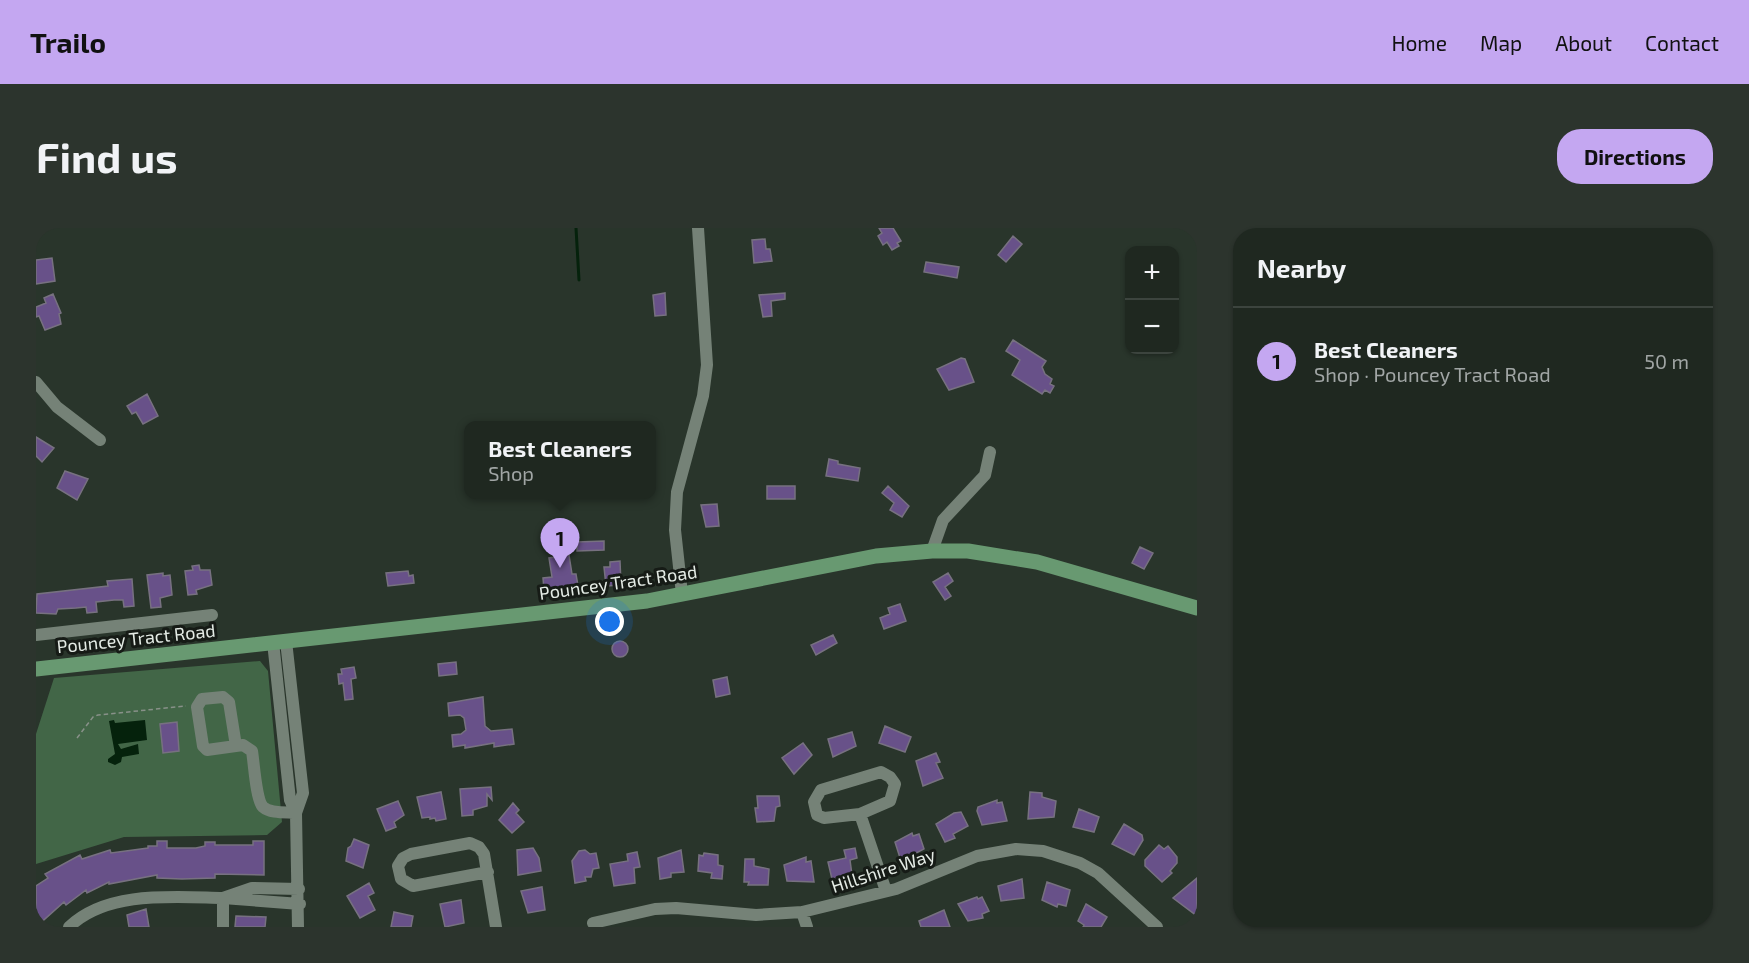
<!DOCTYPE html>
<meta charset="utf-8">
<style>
:root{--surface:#1f2820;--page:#2c342d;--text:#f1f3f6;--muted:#a1a6a5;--line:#3c443e;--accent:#c4a7f1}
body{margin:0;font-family:"Exo 2",sans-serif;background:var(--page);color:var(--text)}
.controls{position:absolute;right:18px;top:18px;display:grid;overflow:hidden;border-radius:12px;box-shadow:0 2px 4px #0004}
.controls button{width:54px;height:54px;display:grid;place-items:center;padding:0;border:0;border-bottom:2px solid var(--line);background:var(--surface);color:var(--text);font:30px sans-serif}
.you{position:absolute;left:574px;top:394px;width:21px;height:21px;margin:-15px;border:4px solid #fff;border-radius:50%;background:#1a73e8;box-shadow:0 0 0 9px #1a73e833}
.badge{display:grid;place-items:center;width:39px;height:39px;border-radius:50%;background:var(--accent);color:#111;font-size:20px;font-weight:700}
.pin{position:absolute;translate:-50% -50px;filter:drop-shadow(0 2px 3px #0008)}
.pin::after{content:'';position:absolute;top:32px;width:21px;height:18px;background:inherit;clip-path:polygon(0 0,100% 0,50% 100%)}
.popup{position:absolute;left:428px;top:193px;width:192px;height:78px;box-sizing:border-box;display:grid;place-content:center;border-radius:12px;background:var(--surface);filter:drop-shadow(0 2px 4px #0005);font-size:20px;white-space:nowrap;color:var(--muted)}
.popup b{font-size:22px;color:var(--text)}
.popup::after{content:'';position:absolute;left:50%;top:100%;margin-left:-12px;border:12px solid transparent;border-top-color:var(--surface)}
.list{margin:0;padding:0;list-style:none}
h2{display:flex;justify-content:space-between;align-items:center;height:78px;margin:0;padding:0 24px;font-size:26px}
h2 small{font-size:20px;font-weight:400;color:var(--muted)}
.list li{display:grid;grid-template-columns:39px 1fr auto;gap:18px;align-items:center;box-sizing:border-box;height:108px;padding:0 24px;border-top:2px solid var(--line)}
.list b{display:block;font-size:22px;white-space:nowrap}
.list p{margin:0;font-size:20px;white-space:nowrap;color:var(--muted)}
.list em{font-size:20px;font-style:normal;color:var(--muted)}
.map{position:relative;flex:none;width:1161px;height:699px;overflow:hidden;border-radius:24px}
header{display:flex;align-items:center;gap:36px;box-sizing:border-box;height:84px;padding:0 30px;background:var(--accent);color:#111}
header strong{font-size:28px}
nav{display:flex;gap:33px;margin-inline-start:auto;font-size:21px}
.intro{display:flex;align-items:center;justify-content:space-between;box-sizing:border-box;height:144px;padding:0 36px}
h1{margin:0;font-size:42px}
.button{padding:15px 27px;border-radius:24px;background:var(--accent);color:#111;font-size:21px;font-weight:700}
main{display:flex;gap:36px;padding:0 36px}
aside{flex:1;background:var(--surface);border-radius:24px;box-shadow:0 2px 4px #0004}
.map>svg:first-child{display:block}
.green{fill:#426647}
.water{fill:#05220c}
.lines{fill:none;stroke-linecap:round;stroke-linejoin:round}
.stream{stroke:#05220c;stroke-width:3}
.building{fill:#685189;stroke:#777180;stroke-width:1.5}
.path{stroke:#889189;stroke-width:1.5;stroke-dasharray:4.5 3;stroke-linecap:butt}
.minor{stroke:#758277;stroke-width:12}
.major{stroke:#689971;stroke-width:15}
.labels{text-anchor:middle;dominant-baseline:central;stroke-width:6;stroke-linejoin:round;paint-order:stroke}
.street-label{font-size:18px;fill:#e4ebe5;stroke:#161b16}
</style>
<header>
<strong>Trailo</strong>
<nav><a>Home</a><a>Map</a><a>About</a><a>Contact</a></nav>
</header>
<div class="intro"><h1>Find us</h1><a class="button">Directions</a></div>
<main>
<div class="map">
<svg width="1161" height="699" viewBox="0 0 1161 699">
<rect width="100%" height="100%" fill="#29352b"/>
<path class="green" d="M224,433L232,443L246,594L231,607L88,609L0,636V506L18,450Z"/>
<path class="water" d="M78,492L79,495L109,492L111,512L82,516L85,521L102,516L103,526L86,529L85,534L79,537L72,534V531L79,526L73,493Z"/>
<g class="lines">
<path class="stream" d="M540,0L543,52"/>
</g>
<path class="building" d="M843,0H857L865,13L861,15L863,18L856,22L851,14L847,17L842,8L846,5Z
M977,8L986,16L970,34L962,27Z
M729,11L730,21H734L736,33L718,35L716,12Z
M16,30L19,53L0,56V32Z
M890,34L923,39L921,50L888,44Z
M629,65L630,87L619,88L617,67Z
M749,65V71L735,73L736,88L727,89L723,67Z
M17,66L25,85L23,86L25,96L9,102L3,88L0,89V79L10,75L8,70Z
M977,112L1010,133L1006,139L1009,146L1016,151L1014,156L1018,158L1014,165L1009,162L1006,166L976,147L984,132L970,123Z
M925,130L929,131L938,154L913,162L901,141Z
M111,166L122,188L107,196L100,184L96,186L91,178Z
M0,209L18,220L6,234L0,228Z
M793,231L802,233V236L824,240L822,253L790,248Z
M29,243L52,251L41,272L21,260Z
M731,258H759V271H731Z
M852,258L873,278L866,289L854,282L858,275L846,265Z
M681,276L683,298L670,299L665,277Z
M568,313V322L541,323V314Z
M1104,319L1117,325L1108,341L1096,335Z
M533,327L536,346H540L542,358L508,362L507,350L516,349L513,330Z
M584,333L585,357L570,358L568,339H574V334Z
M163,337L164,342H174L176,357L160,362L161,366L152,367L149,343L157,342L156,338Z
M372,343L373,348L377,347L378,355L352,358L350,345Z
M127,345V348L134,347L136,367L124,370L125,379L115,380L111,347Z
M912,345L917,353L909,359L915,368L909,372L897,354Z
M96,351L98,378L88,379L87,372H78L60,374L61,384L51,385L50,379L40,380L22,381L20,386L0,385L1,366L72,358L71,353Z
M864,376L870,393L848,401L844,390L854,386L852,380Z
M797,407L801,415L780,427L775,417Z
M576 421a8 8 0 1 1 16 0a8 8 0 1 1-16 0Z
M420,434L421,446L403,448L402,436Z
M318,439L320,450L315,451L317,471L309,472L307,455L303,456L302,446H306L305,441Z
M691,449L694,466L680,469L677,452Z
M447,469L449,498L455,503L476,501L478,516L458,519V515L429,520V517L417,519L416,507L425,506L430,502L428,490L424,487L413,488L412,475Z
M141,494L143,523L127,525L124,496Z
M849,498L875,509L869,524L843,515Z
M816,504L820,518L797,529L792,511Z
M767,515L776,527L758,546L746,530Z
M900,525L904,534L900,535L907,550L887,558L880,533Z
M455,559L456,572L451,566V578L437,582V587L426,588L424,561Z
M405,564L410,591L400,593L399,590L394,591V589L386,590L381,569Z
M994,564L1006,565V569L1020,573L1018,589L992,591Z
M721,568H743L744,578L740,579L738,593L721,594L719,580H722Z
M961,572V575L966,574L971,593L946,597L941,583L942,579Z
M362,573L368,587L358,594L360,599L350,603L341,581Z
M477,575L483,582L480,585L488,594L476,605L463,592Z
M1043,581L1063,589L1058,604L1037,599Z
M925,584L932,598L917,606L919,610L909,614L900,596L918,585Z
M1088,596L1106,607L1107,612L1098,627L1076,616Z
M876,605L877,608L883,606L888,621L865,633L859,614Z
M318,611L333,617L327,640L310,633L312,620L315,618Z
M121,613H131V620H160L169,618V614H179V617H217V613H228V647L179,646V650L146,651L121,650V647L73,656V654L51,665L50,662L30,677L28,674L0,699V658L12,650L9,646L44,627L46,631L74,622L75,625L112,620V618H121Z
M1123,617L1128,621L1132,618L1141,629V635L1134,643L1136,645L1126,654L1109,638V632Z
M497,620L503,630L505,643L482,647L481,622Z
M819,620L821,630L814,632L816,647L796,651L792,634L810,630L808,622Z
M549,622L554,626L560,625L563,640L557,641L555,649H549L550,653L539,655L536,633L543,623Z
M645,622L648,644L635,645V649L624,651L622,630Z
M601,624L604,639L598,640L599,655L578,658L574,636L592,633L591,626Z
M668,625L682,627V637L687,638L686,651L675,650L676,645L662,643L663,627L667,628Z
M770,629V634L775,633L778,654L751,653L748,637Z
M709,631H718V638L733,641L732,657H712L713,654H708Z
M1161,650V688L1137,670Z
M986,651L988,670L965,673L962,658Z
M1011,654L1034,662L1030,678L1022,676L1021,679L1006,672Z
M333,655L338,665L332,668L339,682L324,690L311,668Z
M506,659L509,682L492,685L485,663Z
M941,669L942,671L946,669L953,683L946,686L947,690L932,693L922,676Z
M425,672L428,695L409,699L404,676Z
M1050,676L1071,689L1065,699H1047L1048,697L1042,693Z
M110,681L113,699H93L91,687Z
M908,682L914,699H885L883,693Z
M358,684L377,688L375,699H355Z
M200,688L230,689L229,699H199Z"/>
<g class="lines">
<path class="path" d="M41,510L57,489L62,487L150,478"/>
<path class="minor" d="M0,154L21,179L64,212
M896,323L907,292L949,247L954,224
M646,366L639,302L641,264L667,168L671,137L662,0
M0,407L176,387
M250,413L267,565L260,585L262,699
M237,414L254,572L260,585
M200,518L193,474L187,469L166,471L161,479L167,518L171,522L207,517L216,523C218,535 220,572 227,579C235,586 251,584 260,585
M824,586L788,590L781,587L778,574L785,562L845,544L854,549L859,556L854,573L824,586L850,663
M452,644L377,658L365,651L362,638L367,630L375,626L434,615L443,619L448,626L460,699
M263,661L216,660L187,670L264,676
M766,684L771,699
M557,695L619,681L640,680L720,687L766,684L860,661L941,628L980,621L1007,623L1044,635L1062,645L1121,699
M33,699C71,662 139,669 187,670V699"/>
<path class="major" d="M0,441L611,373L840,328L896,323H932L1001,334L1161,380"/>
</g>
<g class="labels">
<g class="street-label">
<text transform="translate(582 354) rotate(-8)">Pouncey Tract Road</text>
<text transform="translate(100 410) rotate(-6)">Pouncey Tract Road</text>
<text transform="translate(847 642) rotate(-18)">Hillshire Way</text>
</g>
</g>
</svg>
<div class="controls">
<button>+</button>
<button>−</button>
</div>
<div class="you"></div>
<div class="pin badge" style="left:524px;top:340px">1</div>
<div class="popup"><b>Best Cleaners</b>Shop</div>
</div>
<aside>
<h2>Nearby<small></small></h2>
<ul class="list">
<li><span class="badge">1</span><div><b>Best Cleaners</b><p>Shop · Pouncey Tract Road</p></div><em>50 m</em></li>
</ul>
</aside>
</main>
